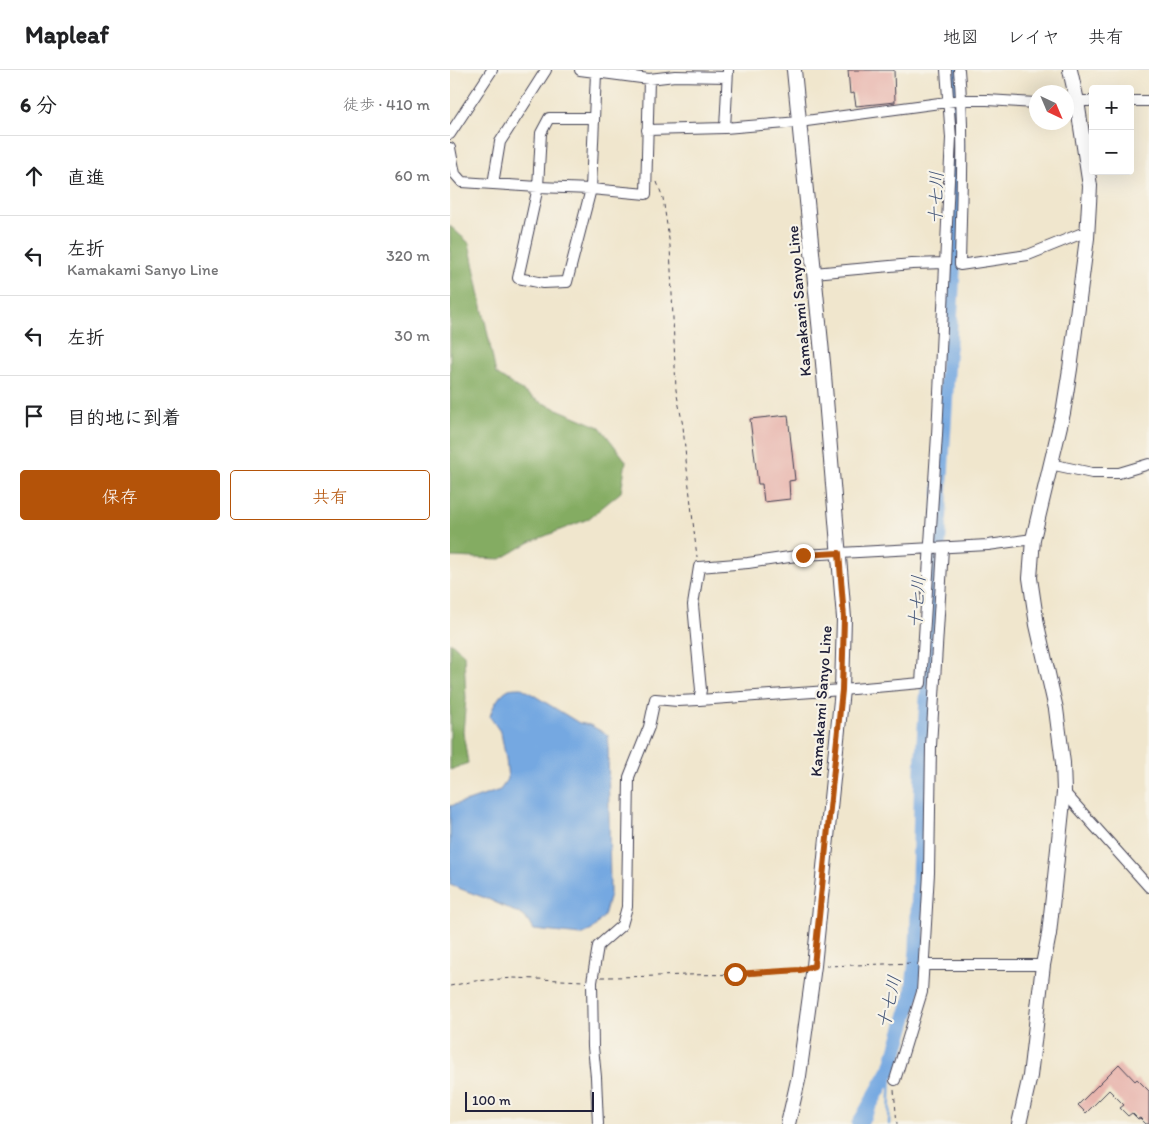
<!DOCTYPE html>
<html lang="ja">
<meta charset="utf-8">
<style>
:root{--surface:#fff;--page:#f6f6f6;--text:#202124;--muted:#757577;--line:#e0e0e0;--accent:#b45309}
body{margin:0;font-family:Itim,"Klee One",sans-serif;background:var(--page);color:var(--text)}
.controls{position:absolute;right:15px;top:15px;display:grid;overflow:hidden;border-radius:5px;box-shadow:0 5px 20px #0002}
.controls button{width:45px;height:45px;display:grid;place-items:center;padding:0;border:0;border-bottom:1px solid var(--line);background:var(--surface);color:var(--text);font:25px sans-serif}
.compass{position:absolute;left:579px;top:15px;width:45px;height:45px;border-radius:50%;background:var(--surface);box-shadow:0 5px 20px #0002;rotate:136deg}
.scale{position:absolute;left:15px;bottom:12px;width:129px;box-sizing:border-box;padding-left:5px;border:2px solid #22223b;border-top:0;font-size:14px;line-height:18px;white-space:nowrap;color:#22223b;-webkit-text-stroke:4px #f7f3e8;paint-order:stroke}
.stop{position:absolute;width:15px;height:15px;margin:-11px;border:4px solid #b45309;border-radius:50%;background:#fff}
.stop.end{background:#b45309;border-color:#fff;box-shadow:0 1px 5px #0008}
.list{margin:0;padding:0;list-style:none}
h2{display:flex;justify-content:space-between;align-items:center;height:65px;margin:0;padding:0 20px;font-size:21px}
h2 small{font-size:16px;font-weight:400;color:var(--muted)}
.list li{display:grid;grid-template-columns:32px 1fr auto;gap:15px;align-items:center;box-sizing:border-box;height:80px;padding:0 20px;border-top:1px solid var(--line)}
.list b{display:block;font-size:19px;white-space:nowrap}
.list p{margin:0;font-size:16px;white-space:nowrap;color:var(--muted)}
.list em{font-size:16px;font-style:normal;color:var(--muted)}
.actions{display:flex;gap:10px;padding:15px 20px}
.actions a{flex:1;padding:11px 0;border:1px solid var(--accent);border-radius:5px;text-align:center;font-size:18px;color:var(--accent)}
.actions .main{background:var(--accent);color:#fff}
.icon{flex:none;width:28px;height:28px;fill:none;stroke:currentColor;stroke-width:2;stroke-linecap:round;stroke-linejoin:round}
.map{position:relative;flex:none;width:699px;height:1054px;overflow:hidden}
header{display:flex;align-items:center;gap:30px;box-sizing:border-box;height:70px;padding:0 25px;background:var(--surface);border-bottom:1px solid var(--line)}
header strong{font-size:24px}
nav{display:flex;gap:28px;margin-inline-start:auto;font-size:18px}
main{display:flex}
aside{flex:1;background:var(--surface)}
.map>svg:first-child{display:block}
.forest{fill:#84ac62;stroke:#53674e}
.water{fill:#75a8e1;stroke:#4c658e}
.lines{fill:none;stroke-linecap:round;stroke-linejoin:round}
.stream{stroke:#75a8e1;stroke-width:2.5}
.river{stroke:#75a8e1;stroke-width:15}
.building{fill:#e8b5ad}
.street-casing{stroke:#413f51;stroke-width:12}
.secondary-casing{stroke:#413f51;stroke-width:16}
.path{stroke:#413f51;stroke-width:1;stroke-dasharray:4 4;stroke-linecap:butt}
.street{stroke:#fff;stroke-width:10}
.secondary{stroke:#fff;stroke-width:14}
.route{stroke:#b45309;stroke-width:6}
.labels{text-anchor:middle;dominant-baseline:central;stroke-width:4.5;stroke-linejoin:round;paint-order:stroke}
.street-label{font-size:16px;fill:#22223b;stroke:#f7f3e8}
.water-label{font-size:18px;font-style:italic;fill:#3f5175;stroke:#f7f3e8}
</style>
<header>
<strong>Mapleaf</strong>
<nav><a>地図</a><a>レイヤ</a><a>共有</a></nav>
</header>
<main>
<aside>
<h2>6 分<small>徒歩 · 410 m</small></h2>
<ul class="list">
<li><svg class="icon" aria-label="ahead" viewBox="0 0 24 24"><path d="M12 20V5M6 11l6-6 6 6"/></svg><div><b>直進</b></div><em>60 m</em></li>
<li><svg class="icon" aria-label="left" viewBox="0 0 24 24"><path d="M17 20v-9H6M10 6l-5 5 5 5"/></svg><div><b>左折</b><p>Kamakami Sanyo Line</p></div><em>320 m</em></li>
<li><svg class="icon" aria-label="left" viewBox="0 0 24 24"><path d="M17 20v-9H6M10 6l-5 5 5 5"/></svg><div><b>左折</b></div><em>30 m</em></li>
<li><svg class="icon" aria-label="arrive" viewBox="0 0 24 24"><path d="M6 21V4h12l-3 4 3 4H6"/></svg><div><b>目的地に到着</b></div></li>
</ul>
<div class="actions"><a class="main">保存</a><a>共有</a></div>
</aside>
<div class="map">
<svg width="699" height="1054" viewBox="0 0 699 1054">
<rect width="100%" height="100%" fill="#f7f3e8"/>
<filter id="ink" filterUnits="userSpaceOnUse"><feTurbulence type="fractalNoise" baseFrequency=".02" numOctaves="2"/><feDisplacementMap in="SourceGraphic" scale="10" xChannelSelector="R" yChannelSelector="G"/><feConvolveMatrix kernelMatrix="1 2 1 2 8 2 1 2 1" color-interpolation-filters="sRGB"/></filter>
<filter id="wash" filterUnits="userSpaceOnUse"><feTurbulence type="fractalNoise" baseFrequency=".0096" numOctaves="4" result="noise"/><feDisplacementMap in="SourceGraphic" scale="20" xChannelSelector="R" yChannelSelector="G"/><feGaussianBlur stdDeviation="1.12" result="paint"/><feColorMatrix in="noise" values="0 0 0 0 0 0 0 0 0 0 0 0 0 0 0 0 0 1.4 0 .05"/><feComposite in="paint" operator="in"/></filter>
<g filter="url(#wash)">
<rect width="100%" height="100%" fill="#f0e6cd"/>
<path class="forest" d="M0,156L19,173L46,304L88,331L150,357L176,391L171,422L138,449L80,472L51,489L0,487Z
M0,572L14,584L16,629L13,662L18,693L0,700Z"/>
<path class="water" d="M72,618L129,653L140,655L158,665L160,824L154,846L142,860L131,865L84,860L74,846L38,829L0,815V736L18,731L50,720L58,709L56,689L51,663L40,647C42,637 50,623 59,619C62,618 68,618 72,618Z"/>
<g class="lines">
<path class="stream" d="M439,1054L441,998"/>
<path class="river" d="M409,1054L441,998L462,927L467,880L472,699L481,574L488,491L491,407L504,185L506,78L502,0"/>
</g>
<g id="blocks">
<path class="building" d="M398,0H444L445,32L406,36L404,23L400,24Z
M338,345L345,410L339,411L340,429L314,432L312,414H308L300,349Z
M669,994L685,1011L687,1009L699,1021V1054H696L690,1048L688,1049L682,1043L678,1046L670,1038L674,1035L659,1020L636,1043L628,1035Z"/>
</g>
</g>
<g filter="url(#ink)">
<use href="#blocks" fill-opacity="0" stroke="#413f51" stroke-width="1"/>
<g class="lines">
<defs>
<path id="street" d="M130,0L199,9L225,6L277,7
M509,0C515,65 511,130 510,195L578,185L630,164L637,163
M680,31H699
M616,34L627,31H643
M144,48H99L91,63L88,117L68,208L93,213L117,212L141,119L146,3
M275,58L278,0
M197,60L275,58L349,52L512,30H537L586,33
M0,64L42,0
M0,78L5,104L12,112L88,117L141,119L196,124L199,9
M43,114L50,72L96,0
M364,203L462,194L495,193
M600,394L642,403H669L699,394
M249,630L251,620L243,535L249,497L298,493L353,485L538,475L583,469
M614,722L699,817
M473,895H593
M445,1010L472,922L479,803L481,676L493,478
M148,1054L146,1007L143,977L142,912L148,876L172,855L177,837L179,707L199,657L205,629L228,631L249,630L392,620L471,613L487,365L501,68L496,0"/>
<path id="secondary" d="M338,1054L349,1006L364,896L392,620L394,548L373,293L344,0
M569,1054L580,1006L593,895L599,864L614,722L613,693L606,639L587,555L580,508L583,469L613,343L620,299L637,168L640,116L627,31L620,0"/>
</defs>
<use href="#street" class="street-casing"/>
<use href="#secondary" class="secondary-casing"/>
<path class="path" d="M207,112L213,128L220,176L226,320L233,356L236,390L247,487
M376,896L464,893
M151,907C180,907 208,906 236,905C275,904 314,906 352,899
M0,916L25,911L64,908L134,911
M444,1020L447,1054"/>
<use href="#street" class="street"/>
<use href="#secondary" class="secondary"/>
</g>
</g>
<g class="lines" filter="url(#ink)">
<path class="route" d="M285,904L350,900L364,896L392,620L394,548L389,483L353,485"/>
</g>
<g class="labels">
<g class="street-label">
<text transform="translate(349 231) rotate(-95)">Kamakami Sanyo Line</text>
<text transform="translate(371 631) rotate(-86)">Kamakami Sanyo Line</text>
</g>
<g class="water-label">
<text transform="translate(486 128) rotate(-89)">十七川</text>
<text transform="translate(467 532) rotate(-86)">十七川</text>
<text transform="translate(439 932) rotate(-77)">十七川</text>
</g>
</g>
</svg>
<div class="controls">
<button>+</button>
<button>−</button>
</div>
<svg class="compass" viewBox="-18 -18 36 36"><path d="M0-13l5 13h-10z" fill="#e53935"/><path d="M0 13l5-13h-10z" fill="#757577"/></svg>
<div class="scale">100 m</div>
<div class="stop" style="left:285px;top:904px"></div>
<div class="stop end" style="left:353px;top:485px"></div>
</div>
</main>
